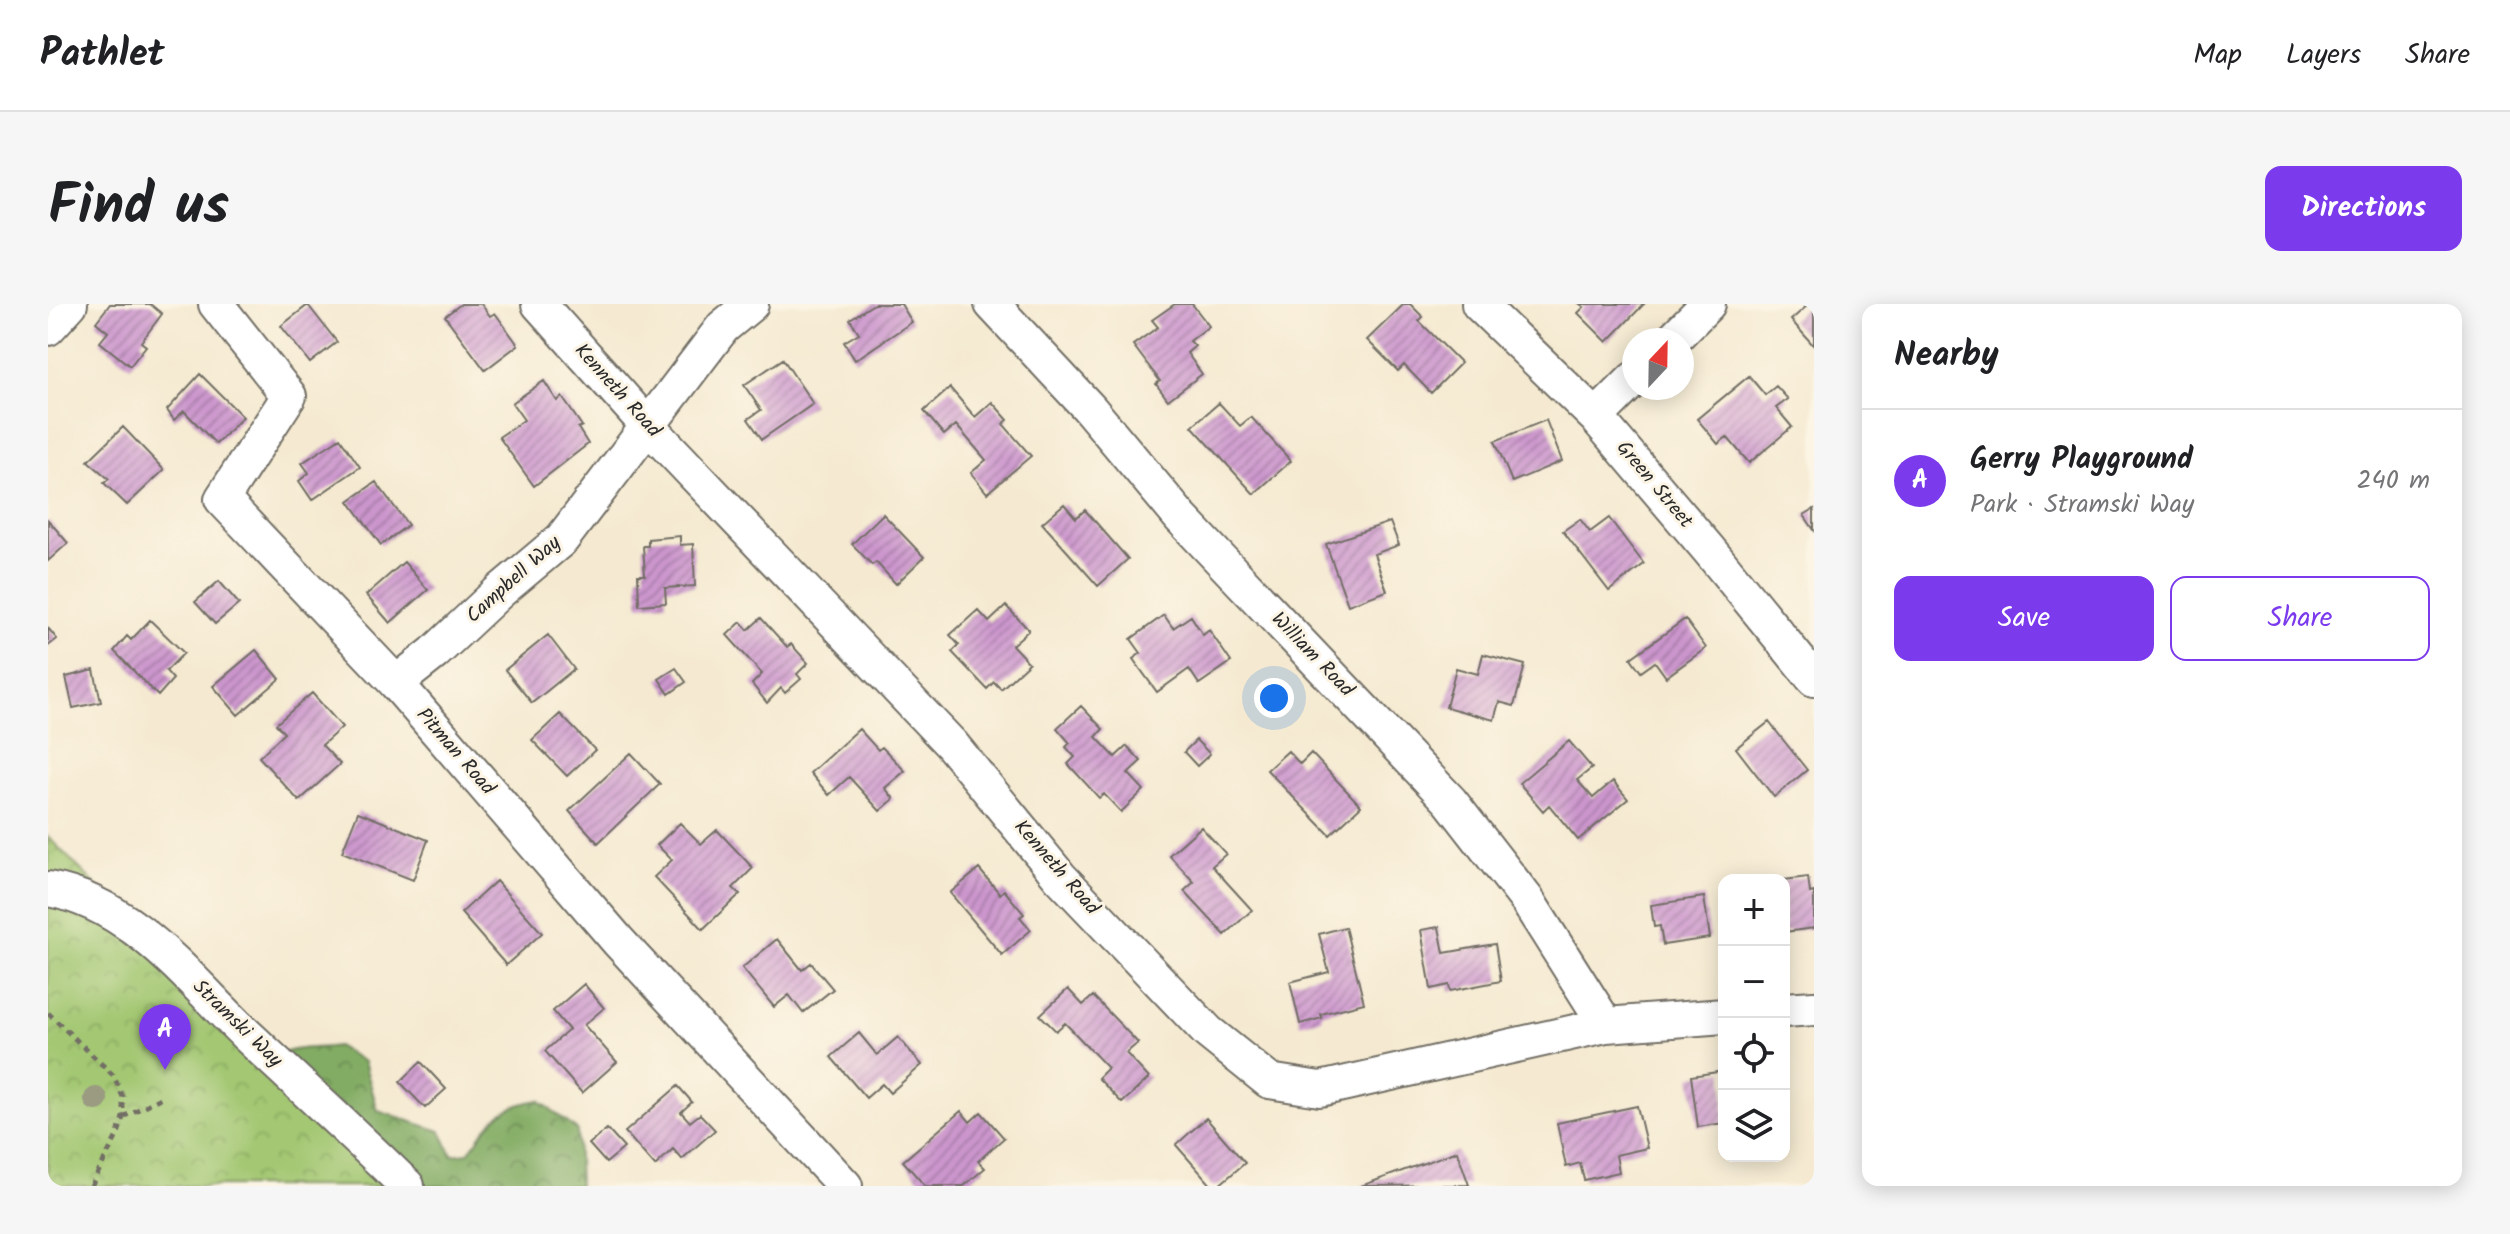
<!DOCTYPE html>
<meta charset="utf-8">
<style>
:root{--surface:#fff;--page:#f6f6f6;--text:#202124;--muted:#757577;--line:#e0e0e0;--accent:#7c3aed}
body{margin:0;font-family:Kalam,sans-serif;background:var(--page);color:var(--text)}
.controls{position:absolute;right:24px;bottom:24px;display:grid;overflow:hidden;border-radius:16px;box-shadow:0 4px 20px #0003}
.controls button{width:72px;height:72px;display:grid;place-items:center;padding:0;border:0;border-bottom:2px solid var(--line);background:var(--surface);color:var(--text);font:40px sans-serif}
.compass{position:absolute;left:1574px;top:24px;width:72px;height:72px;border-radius:50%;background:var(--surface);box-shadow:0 4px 20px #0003;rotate:22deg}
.you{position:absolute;left:1226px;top:394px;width:28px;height:28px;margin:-20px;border:6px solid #fff;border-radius:50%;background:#1a73e8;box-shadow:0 0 0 12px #1a73e833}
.badge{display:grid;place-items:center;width:52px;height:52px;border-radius:50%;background:var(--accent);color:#fff;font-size:26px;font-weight:700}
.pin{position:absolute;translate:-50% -66px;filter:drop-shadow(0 2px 4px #0008)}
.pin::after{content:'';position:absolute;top:42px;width:28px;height:24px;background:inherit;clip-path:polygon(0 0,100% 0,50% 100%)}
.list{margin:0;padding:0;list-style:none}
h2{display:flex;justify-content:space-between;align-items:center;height:104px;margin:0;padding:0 32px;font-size:34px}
h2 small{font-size:26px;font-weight:400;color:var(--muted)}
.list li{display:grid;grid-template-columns:52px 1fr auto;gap:24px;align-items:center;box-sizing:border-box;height:144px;padding:0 32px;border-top:2px solid var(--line)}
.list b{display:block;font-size:30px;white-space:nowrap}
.list p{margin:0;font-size:26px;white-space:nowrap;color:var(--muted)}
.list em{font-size:26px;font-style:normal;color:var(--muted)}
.actions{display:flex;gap:16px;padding:24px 32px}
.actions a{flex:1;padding:18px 0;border:2px solid var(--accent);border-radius:16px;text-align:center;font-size:28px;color:var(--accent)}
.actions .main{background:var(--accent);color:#fff}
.icon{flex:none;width:44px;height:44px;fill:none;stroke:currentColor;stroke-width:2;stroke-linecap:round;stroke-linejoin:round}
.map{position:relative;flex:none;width:1766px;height:882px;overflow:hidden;border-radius:16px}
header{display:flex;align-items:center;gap:48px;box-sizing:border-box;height:112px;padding:0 40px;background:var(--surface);border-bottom:2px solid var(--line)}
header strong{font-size:38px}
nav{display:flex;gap:44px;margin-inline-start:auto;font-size:28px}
.intro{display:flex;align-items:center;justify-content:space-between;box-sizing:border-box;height:192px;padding:0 48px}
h1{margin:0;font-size:56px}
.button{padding:20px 36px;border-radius:16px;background:var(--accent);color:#fff;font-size:28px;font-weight:700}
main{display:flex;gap:48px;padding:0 48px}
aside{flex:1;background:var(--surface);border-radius:16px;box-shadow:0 4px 20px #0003}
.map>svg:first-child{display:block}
.forest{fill:url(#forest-crowns);stroke:#566c48;stroke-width:2}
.park{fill:url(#park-crowns);stroke:#67794e;stroke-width:2}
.building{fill:url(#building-hatch)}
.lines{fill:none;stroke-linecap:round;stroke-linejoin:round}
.minor-casing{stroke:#726e65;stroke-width:38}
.path{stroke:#726e65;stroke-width:5;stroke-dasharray:6 6;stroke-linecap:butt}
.minor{stroke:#fff;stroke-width:34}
.tree{fill:#9a9b81}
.labels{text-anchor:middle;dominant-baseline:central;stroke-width:6;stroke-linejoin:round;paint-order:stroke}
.street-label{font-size:20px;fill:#2b2b2b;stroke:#fcf5e5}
</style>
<header>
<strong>Pathlet</strong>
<nav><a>Map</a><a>Layers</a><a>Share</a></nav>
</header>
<div class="intro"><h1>Find us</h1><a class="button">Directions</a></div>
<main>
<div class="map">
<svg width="1766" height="882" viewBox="0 0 1766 882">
<defs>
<pattern id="forest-crowns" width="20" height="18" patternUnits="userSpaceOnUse" patternTransform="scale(2)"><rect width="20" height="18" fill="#82ac64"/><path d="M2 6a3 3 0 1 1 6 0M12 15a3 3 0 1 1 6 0" fill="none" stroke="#6b8c53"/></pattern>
<pattern id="park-crowns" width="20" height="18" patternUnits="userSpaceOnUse" patternTransform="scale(2)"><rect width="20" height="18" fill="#a3c772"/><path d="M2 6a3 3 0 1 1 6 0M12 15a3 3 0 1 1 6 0" fill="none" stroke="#8cab63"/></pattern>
<pattern id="building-hatch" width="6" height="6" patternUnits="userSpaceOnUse" patternTransform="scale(2)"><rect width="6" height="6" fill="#cc96cd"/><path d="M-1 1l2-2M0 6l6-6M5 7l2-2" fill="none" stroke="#a67ba7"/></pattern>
</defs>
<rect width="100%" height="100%" fill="#fcf5e5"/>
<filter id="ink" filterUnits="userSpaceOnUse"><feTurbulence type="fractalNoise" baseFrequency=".0125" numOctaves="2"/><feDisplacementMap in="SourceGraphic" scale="16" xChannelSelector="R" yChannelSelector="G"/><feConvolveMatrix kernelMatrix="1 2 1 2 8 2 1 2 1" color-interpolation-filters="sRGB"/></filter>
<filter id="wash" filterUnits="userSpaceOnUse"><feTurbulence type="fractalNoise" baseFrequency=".006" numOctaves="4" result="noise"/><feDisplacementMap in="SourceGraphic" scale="32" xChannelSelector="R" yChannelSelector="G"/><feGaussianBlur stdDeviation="1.8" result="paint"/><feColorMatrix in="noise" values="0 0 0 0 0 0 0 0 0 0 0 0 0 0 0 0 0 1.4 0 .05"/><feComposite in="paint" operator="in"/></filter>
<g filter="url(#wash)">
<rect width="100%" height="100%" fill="#f5ead1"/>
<path class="forest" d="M289,742L316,758L330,807L393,827L404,851L420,849C443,818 450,802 491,796L529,826L531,882H66L238,748C255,742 271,745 289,742Z"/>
<path class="park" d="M0,533L349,882H0Z"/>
<g id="blocks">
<path class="building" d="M62,0H102L114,10L93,38L98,42L82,62L52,38L60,28L48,18Z
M413,0H433L442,12L447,9L470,41L437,66L397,12Z
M826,0H853L864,18L807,56L796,38L811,29L802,15Z
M1127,0H1144L1161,22L1142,37L1147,42L1139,49L1154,70L1120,96L1108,80L1112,77L1085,41L1110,23L1104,16Z
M1356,0H1362L1375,13L1371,17L1413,59L1383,89L1356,61L1350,67L1319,36Z
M1532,0H1596L1559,38L1530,9L1536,3Z
M1761,0H1766V42L1743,16Z
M260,1L289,38L262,59L233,22Z
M735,55L765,100L714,135L700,115L713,106L696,81Z
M152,70L195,113L168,140L136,107L126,116L119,106Z
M1701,72L1717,91L1728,82L1740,95L1728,104L1744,123L1701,159L1679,133L1670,140L1649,115Z
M496,77L509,97L514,93L534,122L530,124L540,140L486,182L451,133L476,116L464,99Z
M902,84L927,113L944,98L960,116L955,120L983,152L939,189L923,169L938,156L908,121L896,131L876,107Z
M1171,99L1192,122L1203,113L1243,157L1206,190L1144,122Z
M1498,116L1514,157L1464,178L1447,137Z
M75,123L116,166L79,201L56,179L61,175L40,157Z
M292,134L312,163L264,196L251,177L261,169L254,159Z
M328,178L360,221L333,241L301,197Z
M1016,200L1028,214L1037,206L1080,255L1050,282L994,219Z
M1766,205V226L1756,211Z
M835,210L876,253L848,280L828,258L824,261L804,240Z
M1561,214L1596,260L1561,287L1515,227L1532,215L1542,228Z
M0,216L20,239L0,257Z
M1342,218L1351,241L1326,250L1339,287L1300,301L1278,240Z
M632,232V241L645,240L647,282L617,284L618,299L591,301L590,271H597L595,242H600V235Z
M356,258L380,286L342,319L318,291Z
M171,277L191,300L167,320L147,298Z
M958,302L981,326L964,341L981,359L953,385L946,378L939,385L904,348L911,341L902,331L930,306L941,318Z
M1116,311L1125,324L1143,312L1155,331L1161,326L1183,358L1151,380L1141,365L1109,388L1085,355L1093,349L1083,335Z
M713,314L739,343L743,340L760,359L749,370L753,375L737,389L733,384L719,399L704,380L714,370L679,331L693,318L700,326Z
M1637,315L1658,344L1618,373L1607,358L1593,368L1583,354Z
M102,316L136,349L118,367L125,375L110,392L66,347L79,332L83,336Z
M0,324L9,335L0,342Z
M500,331L526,365L484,399L457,366Z
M208,346L232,375L190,411L165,382Z
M1435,350L1477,361L1466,402L1451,398L1446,416L1398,403L1408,364L1430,370Z
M628,364L638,378L621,390L611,375Z
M46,366L53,398L25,404L18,373Z
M264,389L294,423L274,441L292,460L251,497L211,453L236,429L228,420Z
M1033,402L1055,425L1048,433L1067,453L1079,442L1093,457L1080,469L1096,486L1073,508L1056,490L1051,494L1020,460L1027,453L1018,443L1022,439L1009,424Z
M512,410L547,446L519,472L484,436Z
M1721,418L1759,466L1726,493L1688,444Z
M811,425L830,446L834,443L857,467L837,484L846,495L832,507L801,473L781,491L762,469Z
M1148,436L1162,450L1149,462L1136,448Z
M1521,437L1544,464L1529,476L1545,494L1565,477L1580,495L1530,536L1501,501L1495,507L1471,479Z
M1240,447L1252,460L1263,449L1313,502L1282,531L1219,466Z
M583,449L612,480L550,539L521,507Z
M310,508L380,536L365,576L294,548Z
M632,519L653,540L669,526L705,564L685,584L692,590L655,625L606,573L624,556L609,541Z
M1153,523L1178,550L1164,562L1204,606L1177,631L1136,587L1146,578L1121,551Z
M931,565L952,590L956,586L976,610L972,613L983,626L954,651L902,589Z
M1760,573L1762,589L1766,588V624L1736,628V576Z
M448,577L494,629L458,661L413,609Z
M1656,593L1662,634L1615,641L1612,622L1606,623L1603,601Z
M1297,623L1316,699L1273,710L1274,714L1252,720L1242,678L1281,668L1271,630Z
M1391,623L1396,649L1447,640L1453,677L1402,687L1401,681L1383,685L1373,626Z
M729,635L754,666L763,659L785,685L755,709L741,691L726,703L694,664Z
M536,680L556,704L536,721L569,758L534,789L497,747L521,726L505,707Z
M1020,685L1035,701L1045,692L1090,739L1078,749L1101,774L1074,799L1050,774L1060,764L1017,719L1008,727L992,711Z
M811,729L829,751L850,733L874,761L842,789L834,780L818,794L783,753Z
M373,758L398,785L377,804L352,778Z
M1676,767V819L1650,823L1643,772Z
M630,782L644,798L633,808L642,818L652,810L667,826L634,855L625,845L607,862L577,828Z
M1589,802L1599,844L1568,851L1571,868L1536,876L1532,859L1518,863L1509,819Z
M913,807L922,818L933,808L956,834L930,857L937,864L916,882H877L855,857Z
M1158,814L1197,859L1170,882H1164L1128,841Z
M559,825L576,844L558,859L541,840Z
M1409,847L1421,881L1313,882Z"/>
</g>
</g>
<g filter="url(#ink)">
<use href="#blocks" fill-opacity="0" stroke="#726e65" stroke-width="2"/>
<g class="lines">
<defs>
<path id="minor" d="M168,0L241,92L174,195L348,379L570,637L797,882
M491,0L600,122L904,441L1012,573L1160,728L1221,777L1272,785L1558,721L1676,712
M944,0L1041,104L1133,214L1402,497L1479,596L1558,721
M1431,0L1548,113L1661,246L1766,375
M0,24L22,0
M1624,36L1660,0
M1548,113L1586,75
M348,379L386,349L451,288L514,235L675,23L703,0
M0,585C87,600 143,679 203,735C255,784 308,832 359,882
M1736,706L1766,704"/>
</defs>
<use href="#minor" class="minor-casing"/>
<path class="path" d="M0,709L65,771L75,793V813L70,830L43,882
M75,813L117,792"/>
<use href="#minor" class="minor"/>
</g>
<circle class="tree" cx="48" cy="795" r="12"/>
</g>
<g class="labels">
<g class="street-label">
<text transform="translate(569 87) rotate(48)">Kenneth Road</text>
<text transform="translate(1606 181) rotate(50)">Green Street</text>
<text transform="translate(466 276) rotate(-42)">Campbell Way</text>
<text transform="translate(1264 351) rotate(46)">William Road</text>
<text transform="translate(407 448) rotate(49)">Pitman Road</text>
<text transform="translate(1008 564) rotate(49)">Kenneth Road</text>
<text transform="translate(189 720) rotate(44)">Stramski Way</text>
</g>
</g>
</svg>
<div class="controls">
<button>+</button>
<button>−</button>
<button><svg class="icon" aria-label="locate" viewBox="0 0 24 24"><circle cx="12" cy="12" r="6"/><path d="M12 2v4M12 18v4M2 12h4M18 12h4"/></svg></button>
<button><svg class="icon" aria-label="layers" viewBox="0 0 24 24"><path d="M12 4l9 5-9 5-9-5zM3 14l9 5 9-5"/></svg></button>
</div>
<svg class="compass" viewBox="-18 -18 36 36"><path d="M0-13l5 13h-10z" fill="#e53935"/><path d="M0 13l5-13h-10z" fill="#757577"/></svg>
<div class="you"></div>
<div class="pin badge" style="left:117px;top:766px">A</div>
</div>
<aside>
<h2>Nearby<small></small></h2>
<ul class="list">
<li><span class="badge">A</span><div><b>Gerry Playground</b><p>Park · Stramski Way</p></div><em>240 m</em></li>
</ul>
<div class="actions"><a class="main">Save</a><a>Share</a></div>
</aside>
</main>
